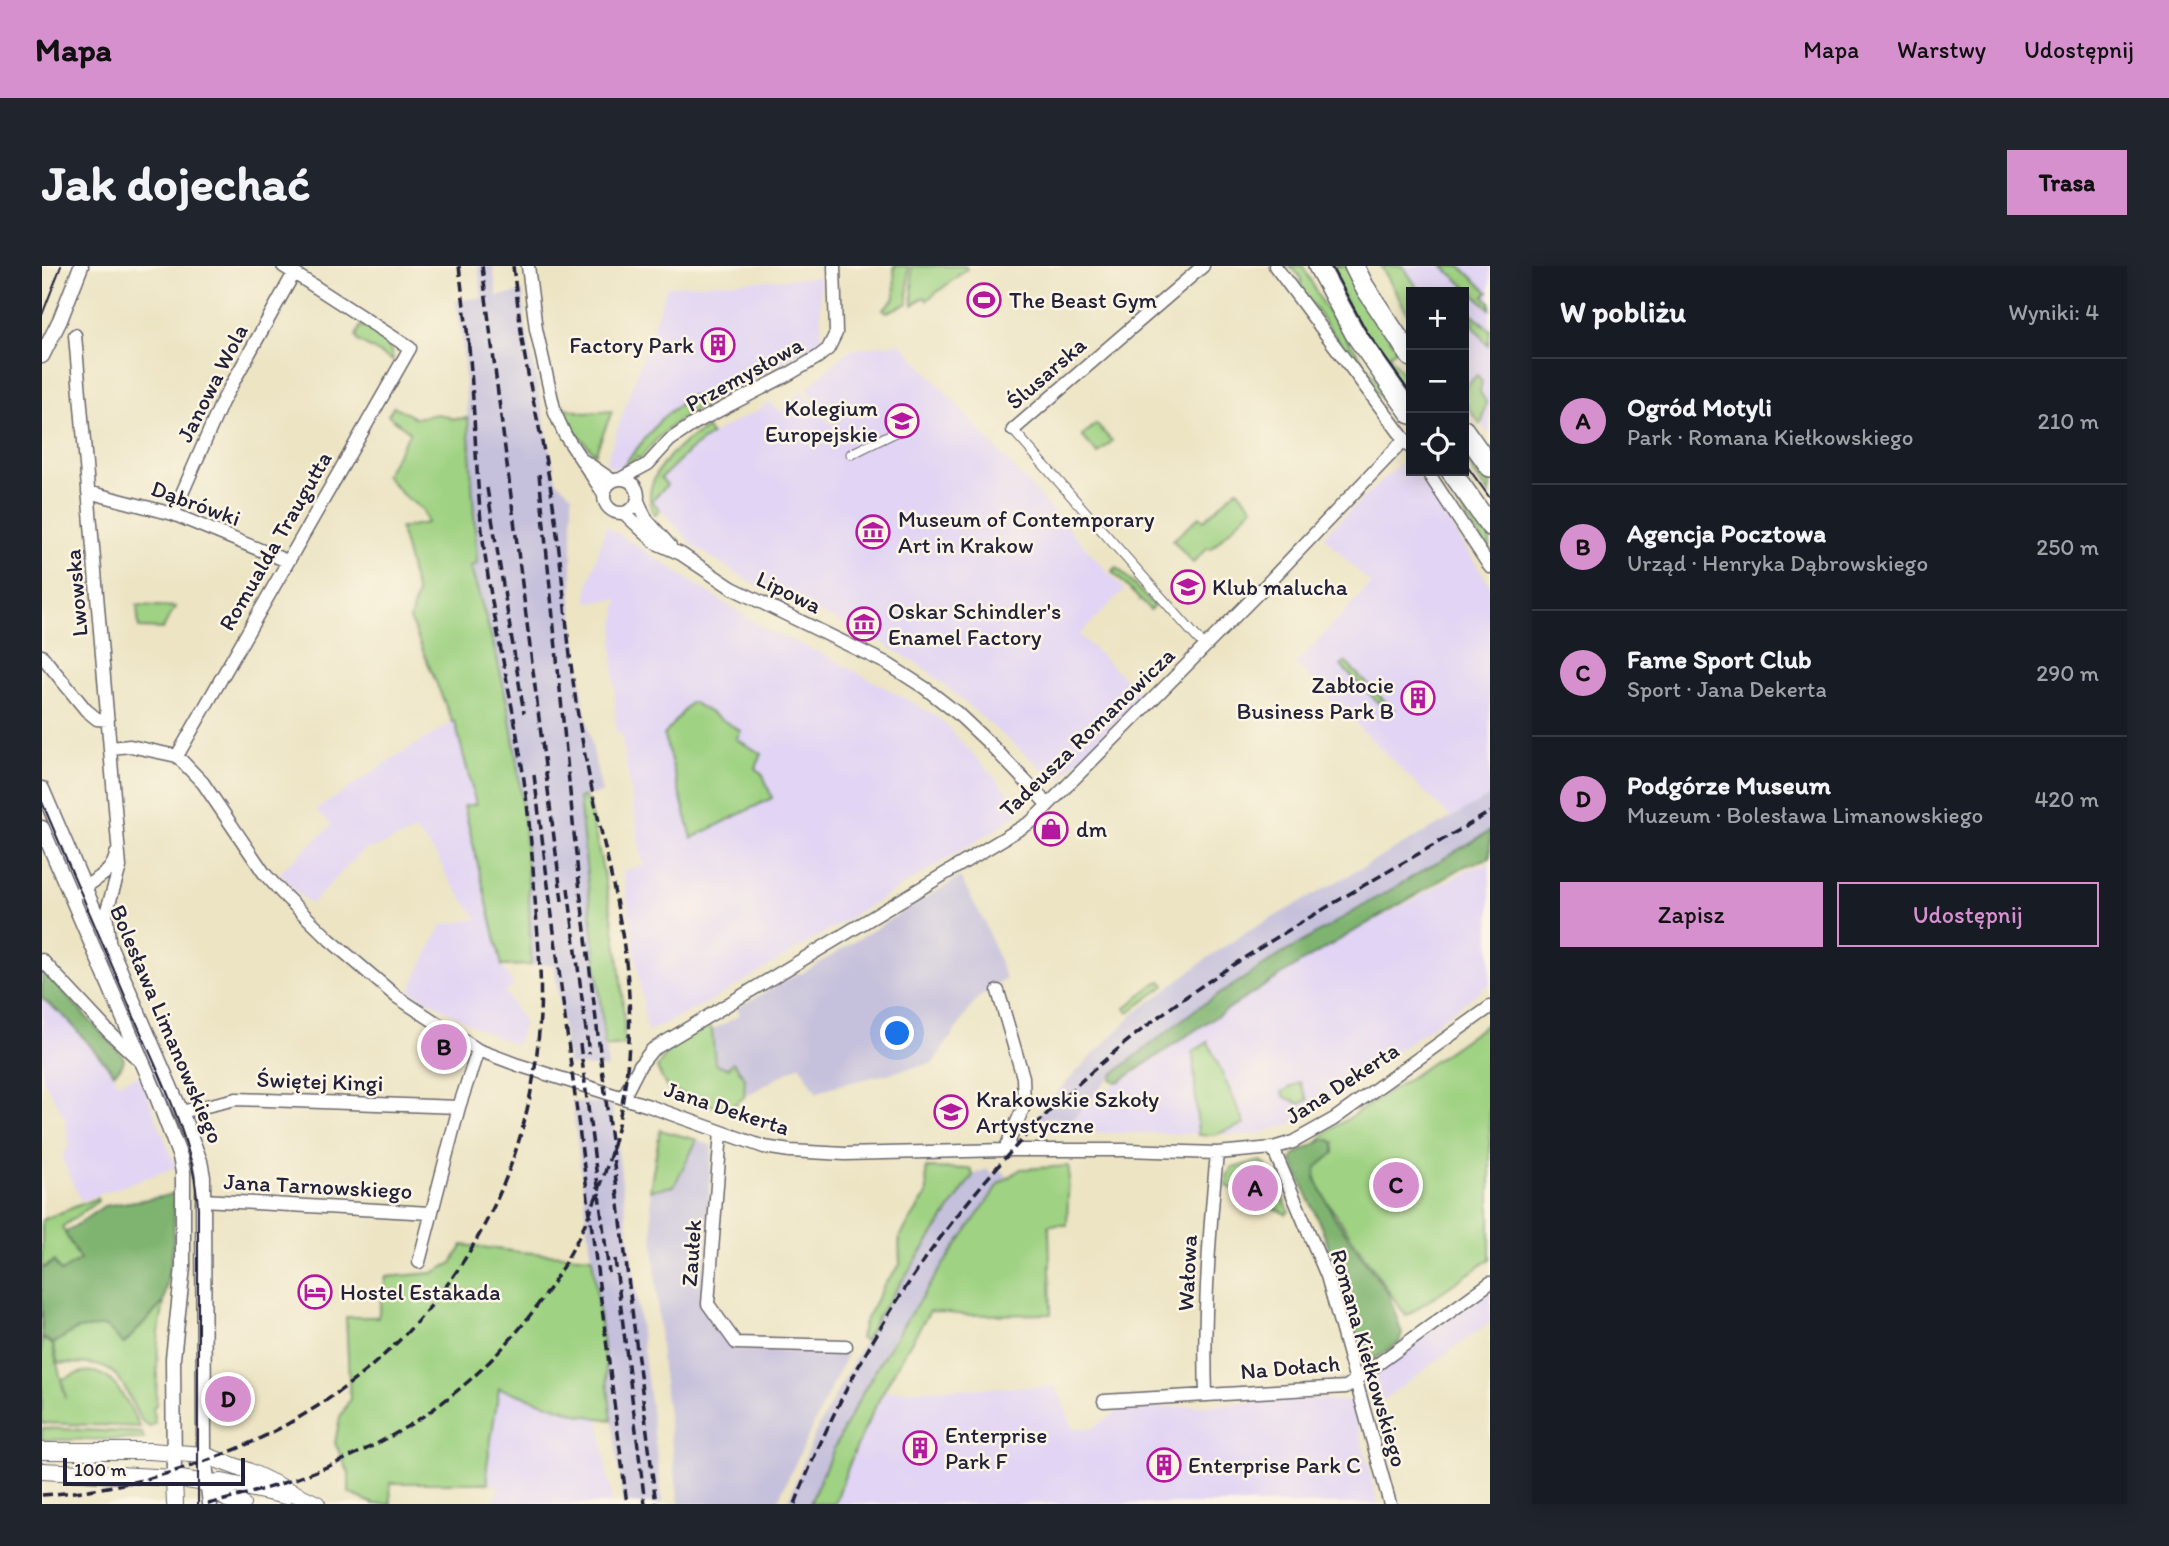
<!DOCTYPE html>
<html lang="pl">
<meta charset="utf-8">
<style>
:root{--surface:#171b24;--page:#20242c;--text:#f1f3f6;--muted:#9ea1a6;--line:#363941;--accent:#d690ce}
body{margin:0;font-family:Itim,sans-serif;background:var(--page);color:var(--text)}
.controls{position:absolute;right:21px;top:21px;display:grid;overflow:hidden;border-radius:0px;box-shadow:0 4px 18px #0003}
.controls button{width:63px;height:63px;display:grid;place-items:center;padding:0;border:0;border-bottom:2px solid var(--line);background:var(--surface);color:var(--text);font:35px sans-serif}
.scale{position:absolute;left:21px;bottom:18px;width:182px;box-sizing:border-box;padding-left:7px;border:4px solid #22223b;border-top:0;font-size:19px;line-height:24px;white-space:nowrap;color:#22223b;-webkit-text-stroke:5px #fcf5e5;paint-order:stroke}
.you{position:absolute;left:856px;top:768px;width:24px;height:24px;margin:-18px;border:5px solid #fff;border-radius:50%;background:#1a73e8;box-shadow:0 0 0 10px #1a73e833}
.badge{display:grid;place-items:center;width:46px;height:46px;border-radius:50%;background:var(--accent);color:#111;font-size:23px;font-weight:700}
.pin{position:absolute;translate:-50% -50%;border:4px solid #fff;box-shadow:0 2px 7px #0006}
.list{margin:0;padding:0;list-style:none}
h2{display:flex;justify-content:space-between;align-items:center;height:91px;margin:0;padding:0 28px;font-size:30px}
h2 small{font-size:23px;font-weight:400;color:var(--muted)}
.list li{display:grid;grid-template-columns:46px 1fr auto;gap:21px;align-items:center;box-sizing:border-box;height:126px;padding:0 28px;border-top:2px solid var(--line)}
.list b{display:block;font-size:26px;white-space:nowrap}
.list p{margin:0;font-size:23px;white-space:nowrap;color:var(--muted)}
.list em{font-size:23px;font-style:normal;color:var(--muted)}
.actions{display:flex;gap:14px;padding:21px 28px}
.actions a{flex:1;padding:16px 0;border:2px solid var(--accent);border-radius:0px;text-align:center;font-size:24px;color:var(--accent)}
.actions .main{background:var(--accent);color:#111}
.icon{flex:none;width:38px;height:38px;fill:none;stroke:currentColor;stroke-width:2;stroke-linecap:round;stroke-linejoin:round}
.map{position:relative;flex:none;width:1448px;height:1238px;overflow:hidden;border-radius:0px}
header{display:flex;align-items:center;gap:42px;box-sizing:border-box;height:98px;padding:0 35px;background:var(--accent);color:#111}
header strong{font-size:33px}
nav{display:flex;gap:38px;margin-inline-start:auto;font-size:24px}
.intro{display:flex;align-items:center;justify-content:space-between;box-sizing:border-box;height:168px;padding:0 42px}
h1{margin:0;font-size:49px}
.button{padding:18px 32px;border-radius:0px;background:var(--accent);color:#111;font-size:24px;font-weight:700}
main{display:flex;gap:42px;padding:0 42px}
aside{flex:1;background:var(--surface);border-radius:0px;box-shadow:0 4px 18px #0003}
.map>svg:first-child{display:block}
.built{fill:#e1d4f4}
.industrial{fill:#c5c0db}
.green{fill:#9fd282;stroke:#607a5e;stroke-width:2}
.forest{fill:#7fb470;stroke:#506b56;stroke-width:2}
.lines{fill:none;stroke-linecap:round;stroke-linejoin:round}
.pedestrian-casing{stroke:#69666b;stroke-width:11}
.minor-casing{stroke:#69666b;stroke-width:15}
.tertiary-casing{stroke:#69666b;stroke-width:17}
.secondary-casing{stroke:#69666b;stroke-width:18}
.primary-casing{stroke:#69666b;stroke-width:22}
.pedestrian{stroke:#fff;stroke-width:9}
.minor{stroke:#fff;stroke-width:12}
.tertiary{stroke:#fff;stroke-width:14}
.secondary{stroke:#fff;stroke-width:16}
.primary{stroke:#fff;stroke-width:19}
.tram{stroke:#22223b;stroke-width:2}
.rail{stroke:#22223b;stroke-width:3.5;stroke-dasharray:10 5;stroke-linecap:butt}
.labels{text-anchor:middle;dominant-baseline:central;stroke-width:5;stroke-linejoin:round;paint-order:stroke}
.poi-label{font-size:23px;fill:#22223b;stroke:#fcf5e5;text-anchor:start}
.street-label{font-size:23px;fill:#22223b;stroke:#fcf5e5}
</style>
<header>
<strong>Mapa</strong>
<nav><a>Mapa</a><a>Warstwy</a><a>Udostępnij</a></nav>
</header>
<div class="intro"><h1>Jak dojechać</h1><a class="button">Trasa</a></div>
<main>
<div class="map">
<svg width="1448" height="1238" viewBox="0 0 1448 1238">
<rect width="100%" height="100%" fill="#fcf5e5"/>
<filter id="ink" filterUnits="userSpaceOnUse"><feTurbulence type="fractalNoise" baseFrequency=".0143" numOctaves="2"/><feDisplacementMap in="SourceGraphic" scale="14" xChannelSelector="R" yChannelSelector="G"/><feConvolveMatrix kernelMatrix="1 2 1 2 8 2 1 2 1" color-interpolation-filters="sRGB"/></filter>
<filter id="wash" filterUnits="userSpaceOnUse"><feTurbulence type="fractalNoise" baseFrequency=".00686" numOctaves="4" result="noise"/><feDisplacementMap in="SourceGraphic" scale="28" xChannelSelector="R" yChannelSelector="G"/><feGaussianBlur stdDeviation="1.57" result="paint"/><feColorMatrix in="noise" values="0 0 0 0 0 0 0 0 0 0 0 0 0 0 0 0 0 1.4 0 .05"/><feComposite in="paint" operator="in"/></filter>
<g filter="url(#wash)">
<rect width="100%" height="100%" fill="#ece4c3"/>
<path class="built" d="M1356,0H1448V170L1422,129V26H1369Z
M778,11L779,76L676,131L648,130L619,153L579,202L569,201L564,196L625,20Z
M859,77L1082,324L1037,369L1100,429L1015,515L881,401L823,367L717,321L692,306L653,281L610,234L625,220L619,212L648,184L674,166L718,143L727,136L738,146L759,125L805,176L764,123L807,84Z
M1360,196L1372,205L1448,319V530L1409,552L1253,398L1329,318L1281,270Z
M564,260L723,363L787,391L891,448L904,459L980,541L973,550L948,567L714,708L667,736L605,766L581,604L601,600L579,467L574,468L571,378L576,333L545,336L547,317Z
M413,455L434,538L422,541L460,700L472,720L463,726L482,757L474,779L439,764L368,724L400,659L436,653L406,612L396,591L374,565L333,582L322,583L269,638L253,625L238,606L290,559L274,544L353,491Z
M1448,598V718L1277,841L1249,858L1211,869L1020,866L1043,841L1149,759L1224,714L1427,603Z
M0,733L26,754L70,804L76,817L97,809L134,901L39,935L20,892L27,879L23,852L0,811Z
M1448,1024V1056L1333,1140L1324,1112Z
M1014,1120L1031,1162L1049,1163L1077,1144L1275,1133L1302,1135L1310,1138L1336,1238H793L799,1218L839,1125Z
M457,1122L557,1153L570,1238H451L457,1220L446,1217L445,1200Z"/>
<path class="industrial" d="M436,0H451L455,30L481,26L484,60L514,214L530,229V339L542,441L560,527L537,532L566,802L526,799L512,699H489L485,595L474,497L451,377L428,300L435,297L420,72L414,35L440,31Z
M1448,530V565L1240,688L1154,743L1071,808L1020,866L1016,852L992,853L1031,809L1093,747L1171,688L1205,666Z
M918,611L942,655L964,713L935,733L891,797L789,821L775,827L758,799L702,831L703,812L690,796L686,802L673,798L670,764L698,749L695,742L757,707L759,708Z
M530,835L570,839L621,1238H581Z
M655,874L670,880L660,1041L682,1074L694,1083L805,1088L734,1238H637L619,1093L608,924L632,920Z
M956,902L965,909L851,1072L804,1156L768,1238H745L773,1167L835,1052L931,909L945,903L951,908Z"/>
<path class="green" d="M852,0H866V37L845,46L841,43L853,32Z
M869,0H923L925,3L885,34L882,31L871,39Z
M1247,0H1261L1280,37L1369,163V172L1258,23C1263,11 1255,7 1247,0Z
M1285,0H1304L1355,83L1347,89L1369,120V137L1315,59Z
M1339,0H1361L1378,26H1369V53Z
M1401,0H1418L1446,26L1442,30L1448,36V43Z
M1422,40L1448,64L1446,80L1431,59L1432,57L1428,50L1426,51Z
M319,59C334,69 350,76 351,95L316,75L314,70Z
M1435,109L1440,116L1438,126L1444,136L1440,157L1438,158L1422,135V123Z
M648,130L676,131C643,147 621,163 598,193L595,191L588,199L579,202L619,153Z
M352,140L373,152L396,148L412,153L426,152L435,298L428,300C436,326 444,351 451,377C479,481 487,592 489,699L460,700L422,540L434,538L413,456L411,457L368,354L375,328L358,262L385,257L381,244L361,229L343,209L368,166L346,149Z
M521,141L542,147L570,145L553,188L534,166Z
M1054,158L1070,175L1056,188L1040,170Z
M665,162L669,169L648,184L619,212L625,219L610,234L618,244L612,249C595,212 636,178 665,162Z
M1425,180L1448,213V229L1422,193V183Z
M1393,205H1400L1448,273V287Z
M1195,223L1211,241L1169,283L1166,281L1151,297L1131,274L1158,250L1162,254Z
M1075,301L1112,340L1108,344L1070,305Z
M95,339L133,341L121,363L97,362Z
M1303,396L1352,444L1348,448L1299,400Z
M648,437H652L699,465L694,473L720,488L714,502L721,509L730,532L650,572L622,469Z
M543,530L544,536H546C564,617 583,696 582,779L563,781L537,532Z
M1119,715L1123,719L1121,721L1087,746L1083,742L1114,717Z
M1448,756V993L1364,1050L1259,898L1284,867L1365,814Z
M666,758L670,764L673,798L686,802L691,796L703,812L702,831L684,845L625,822L615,802L628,782Z
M1166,776L1203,858L1172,869H1156L1151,786Z
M1258,816L1266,834L1258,838L1243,831L1240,826Z
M618,864L655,874L632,920L608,924Z
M1219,895L1229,905L1247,945L1244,948L1185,920V911L1189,902Z
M1027,900L1025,959H1007L1009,1048L924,1049L888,1045C850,1106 815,1169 793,1238H768C816,1116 884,1023 958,917L979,903Z
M884,902L929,903L931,909L835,1052L823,1075L818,1072L822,1056L844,1016L858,999L857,972L885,928Z
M55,932L56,935L20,961L38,994L19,1006L12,995L0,1002V954Z
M421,979L477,986L550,991L570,1154L539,1149L457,1122L445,1200L446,1217H348L349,1238H332L307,1227V1207L293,1177L298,1151L308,1133L304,1051H336L344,1011L391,1007L410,997Z
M122,1036L116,1073L114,1139L111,1142L113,1157L108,1161C88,1152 89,1111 61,1101C47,1096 31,1098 16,1097L11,1078L35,1063L63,1060L82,1078Z
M0,1073L10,1078L24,1133L20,1113C27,1111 35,1107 42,1106C72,1101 87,1141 98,1161L0,1157Z
M0,1162L100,1167L102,1173L0,1174Z"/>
<path class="forest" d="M1448,565V592L1423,600L1260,696L1161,759L1078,815L1073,816L1069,813L1071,808L1154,743L1240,688Z
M0,703L80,789L82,793C81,800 77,803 72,807L26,754L0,732Z
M1281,874H1288L1292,877V887L1274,902L1273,911L1291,949L1347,1029L1360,1068L1357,1077L1328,1096L1321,1089L1300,1017L1278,958L1250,895L1252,889Z
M133,927L131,981L122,1036L82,1078L63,1060L35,1063L11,1078L0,1071V1003L12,996L19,1006L38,994L23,967L62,940L119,931Z"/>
</g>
<g filter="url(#ink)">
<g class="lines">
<defs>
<path id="pedestrian" d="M971,164L1157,374
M809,188L856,165"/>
<path id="minor" d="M486,0L494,63L513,147L523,169L562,228
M1233,0L1369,182
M33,69L78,601L64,647L67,674
M971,164L1161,0
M542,195L571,215
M1385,205L1448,301
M580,212L606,198L628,174L653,157L747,108L776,91L786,83L794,67L792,0
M562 230a17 17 0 1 1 34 0a17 17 0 1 1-34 0Z
M46,226L131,248L245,295
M596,235L604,253L628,280
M582,247L614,277L639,288L690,322L844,397L883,422L915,447L950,480L1006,539
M131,248L180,136L252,7
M0,390L44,444L55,453L66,454
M69,482L88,480L135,490L161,517L222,607L241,628L288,674L355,731L436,784L476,799L607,840L722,881L748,885L803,888L963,884H1083L1175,887L1231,882L1251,876L1292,853L1448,741
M135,490L368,82L241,0
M38,626C51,612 70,610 74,588
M0,694L67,766L100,797
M956,725L981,811L982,840L963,884
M581,832L598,799L610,784L989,556L1224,319L1363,173
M139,846L194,833L417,841
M679,866L666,1038L694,1077L804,1080
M1231,882L1285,1010L1348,1238
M161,934L388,947
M377,996L417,841L436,784
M1164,1129C1161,1048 1167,967 1175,887
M1062,1135L1304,1121L1448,1017"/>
<path id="tertiary" d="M0,90L18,54L39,0
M0,523L139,846L158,895L161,911L162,1189L168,1238
M0,562L114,828L138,891L141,906V1001L131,1092L132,1212"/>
<path id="secondary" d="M0,1185H108L162,1189L206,1205L275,1238
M0,1205L132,1212L164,1217L180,1216L244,1230
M132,1212L133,1238
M164,1217L185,1233L200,1238"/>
<path id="primary" d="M1276,0L1313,68L1369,148
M1312,0L1322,20L1369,91
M1422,164L1448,201
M1409,205L1448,260"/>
</defs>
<use href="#pedestrian" class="pedestrian-casing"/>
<use href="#minor" class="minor-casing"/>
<use href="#tertiary" class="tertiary-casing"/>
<use href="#secondary" class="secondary-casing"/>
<use href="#primary" class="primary-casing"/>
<use href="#pedestrian" class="pedestrian"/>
<use href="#minor" class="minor"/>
<use href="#tertiary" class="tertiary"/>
<use href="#secondary" class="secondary"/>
<use href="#primary" class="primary"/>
<path class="tram" d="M1289,0L1325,66L1369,128
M0,49L19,0
M1422,196L1448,232
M0,536C31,608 61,680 92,751C119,813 152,875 156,942V1238"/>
<path class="rail" d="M417,0L427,80
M440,0L520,635
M471,0L480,73
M497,208L536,608L614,1238
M445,222L482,447
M492,509L585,1238
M526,622L547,788
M538,778L567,1007
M573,993L603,1238
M0,1229C269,1210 485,1027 498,749C500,710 496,672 493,633C490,580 485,527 476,475C466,415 452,356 444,296C433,222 434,147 426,72
M166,1238C234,1222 301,1199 361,1163C511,1073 595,903 587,730C582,640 552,550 538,461C525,387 522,312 511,238C503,180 487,124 479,66
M753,1238C832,1033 965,857 1145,730C1241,663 1347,606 1448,546"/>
</g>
</g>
<defs>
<symbol id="stadium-ring" viewBox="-11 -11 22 22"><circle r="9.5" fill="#fcf5e5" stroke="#b5179e" stroke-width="1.5"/><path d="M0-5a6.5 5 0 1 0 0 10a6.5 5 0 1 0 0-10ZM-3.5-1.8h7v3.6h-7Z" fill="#b5179e"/></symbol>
<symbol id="building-ring" viewBox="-11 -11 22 22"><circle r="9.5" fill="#fcf5e5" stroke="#b5179e" stroke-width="1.5"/><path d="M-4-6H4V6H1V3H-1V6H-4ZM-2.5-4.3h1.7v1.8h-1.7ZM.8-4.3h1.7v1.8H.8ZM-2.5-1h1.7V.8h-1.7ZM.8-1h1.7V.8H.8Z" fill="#b5179e"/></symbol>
<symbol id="school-ring" viewBox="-11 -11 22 22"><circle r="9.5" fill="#fcf5e5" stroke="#b5179e" stroke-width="1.5"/><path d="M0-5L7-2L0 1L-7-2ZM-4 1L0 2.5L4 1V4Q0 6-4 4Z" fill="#b5179e"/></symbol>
<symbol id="museum-ring" viewBox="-11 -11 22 22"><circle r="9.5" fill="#fcf5e5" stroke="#b5179e" stroke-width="1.5"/><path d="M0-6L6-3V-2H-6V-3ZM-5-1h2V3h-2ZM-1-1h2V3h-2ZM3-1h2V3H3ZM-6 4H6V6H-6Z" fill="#b5179e"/></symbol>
<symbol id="shop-ring" viewBox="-11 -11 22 22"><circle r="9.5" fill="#fcf5e5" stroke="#b5179e" stroke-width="1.5"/><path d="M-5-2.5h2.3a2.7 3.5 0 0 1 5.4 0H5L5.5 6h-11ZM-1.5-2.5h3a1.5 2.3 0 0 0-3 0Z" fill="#b5179e"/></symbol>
<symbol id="university-ring" viewBox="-11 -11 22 22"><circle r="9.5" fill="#fcf5e5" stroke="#b5179e" stroke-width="1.5"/><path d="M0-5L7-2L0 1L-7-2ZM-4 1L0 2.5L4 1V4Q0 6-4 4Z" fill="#b5179e"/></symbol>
<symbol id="hotel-ring" viewBox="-11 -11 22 22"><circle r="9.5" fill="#fcf5e5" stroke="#b5179e" stroke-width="1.5"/><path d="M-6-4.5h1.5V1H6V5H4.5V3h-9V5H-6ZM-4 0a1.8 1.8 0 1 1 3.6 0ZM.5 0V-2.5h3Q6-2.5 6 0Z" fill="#b5179e"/></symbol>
</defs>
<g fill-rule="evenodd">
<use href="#stadium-ring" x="923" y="15" width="38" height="38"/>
<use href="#building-ring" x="657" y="60" width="38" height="38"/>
<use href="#school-ring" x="841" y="136" width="38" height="38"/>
<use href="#museum-ring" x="812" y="247" width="38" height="38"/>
<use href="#school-ring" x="1127" y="302" width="38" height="38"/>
<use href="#museum-ring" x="803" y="339" width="38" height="38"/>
<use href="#building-ring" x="1357" y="413" width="38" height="38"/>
<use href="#shop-ring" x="990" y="544" width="38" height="38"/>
<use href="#university-ring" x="890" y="827" width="38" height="38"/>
<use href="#hotel-ring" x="254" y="1007" width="38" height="38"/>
<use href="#building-ring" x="859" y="1163" width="38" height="38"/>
<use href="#building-ring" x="1103" y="1180" width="38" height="38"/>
</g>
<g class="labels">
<g class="poi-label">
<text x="967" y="34">The Beast Gym</text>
<text x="652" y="79" text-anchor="end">Factory Park</text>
<text x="836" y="142" text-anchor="end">Kolegium<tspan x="836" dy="26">Europejskie</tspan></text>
<text x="856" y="253">Museum of Contemporary<tspan x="856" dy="26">Art in Krakow</tspan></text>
<text x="1170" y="321">Klub malucha</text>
<text x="846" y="345">Oskar Schindler's<tspan x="846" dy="26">Enamel Factory</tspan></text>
<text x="1352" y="419" text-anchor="end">Zabłocie<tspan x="1352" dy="26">Business Park B</tspan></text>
<text x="1034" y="563">dm</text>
<text x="934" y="833">Krakowskie Szkoły<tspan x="934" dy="26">Artystyczne</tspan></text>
<text x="298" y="1026">Hostel Estakada</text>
<text x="903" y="1169">Enterprise<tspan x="903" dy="26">Park F</tspan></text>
<text x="1146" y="1199">Enterprise Park C</text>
</g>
<g class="street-label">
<text transform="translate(1004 107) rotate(-41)">Ślusarska</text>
<text transform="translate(702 108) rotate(-29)">Przemysłowa</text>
<text transform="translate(170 117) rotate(-63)">Janowa Wola</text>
<text transform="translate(154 237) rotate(20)">Dąbrówki</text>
<text transform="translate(233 275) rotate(-60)">Romualda Traugutta</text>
<text transform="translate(747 326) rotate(26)">Lipowa</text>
<text transform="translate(34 327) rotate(-95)">Lwowska</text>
<text transform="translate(1045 466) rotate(-44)">Tadeusza Romanowicza</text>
<text transform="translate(125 758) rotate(67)">Bolesława Limanowskiego</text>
<text transform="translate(278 815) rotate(2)">Świętej Kingi</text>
<text transform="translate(1300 817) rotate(-33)">Jana Dekerta</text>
<text transform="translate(685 842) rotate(18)">Jana Dekerta</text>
<text transform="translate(276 920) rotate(3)">Jana Tarnowskiego</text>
<text transform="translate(649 987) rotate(-86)">Zaułek</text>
<text transform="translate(1145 1007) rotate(-87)">Wałowa</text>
<text transform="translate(1327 1092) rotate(74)">Romana Kiełkowskiego</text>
<text transform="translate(1248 1101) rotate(-5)">Na Dołach</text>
</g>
</g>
</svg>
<div class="controls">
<button>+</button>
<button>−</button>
<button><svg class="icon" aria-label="locate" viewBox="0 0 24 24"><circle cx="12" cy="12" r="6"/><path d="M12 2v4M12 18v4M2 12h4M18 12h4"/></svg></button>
</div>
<div class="scale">100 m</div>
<div class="you"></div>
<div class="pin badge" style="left:1213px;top:922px">A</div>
<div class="pin badge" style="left:402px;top:781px">B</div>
<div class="pin badge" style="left:1354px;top:919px">C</div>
<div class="pin badge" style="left:186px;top:1133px">D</div>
</div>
<aside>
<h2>W pobliżu<small>Wyniki: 4</small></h2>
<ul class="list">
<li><span class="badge">A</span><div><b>Ogród Motyli</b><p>Park · Romana Kiełkowskiego</p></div><em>210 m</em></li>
<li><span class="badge">B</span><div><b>Agencja Pocztowa</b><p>Urząd · Henryka Dąbrowskiego</p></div><em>250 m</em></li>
<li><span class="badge">C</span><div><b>Fame Sport Club</b><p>Sport · Jana Dekerta</p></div><em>290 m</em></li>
<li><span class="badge">D</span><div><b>Podgórze Museum</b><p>Muzeum · Bolesława Limanowskiego</p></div><em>420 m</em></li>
</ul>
<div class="actions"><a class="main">Zapisz</a><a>Udostępnij</a></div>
</aside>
</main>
